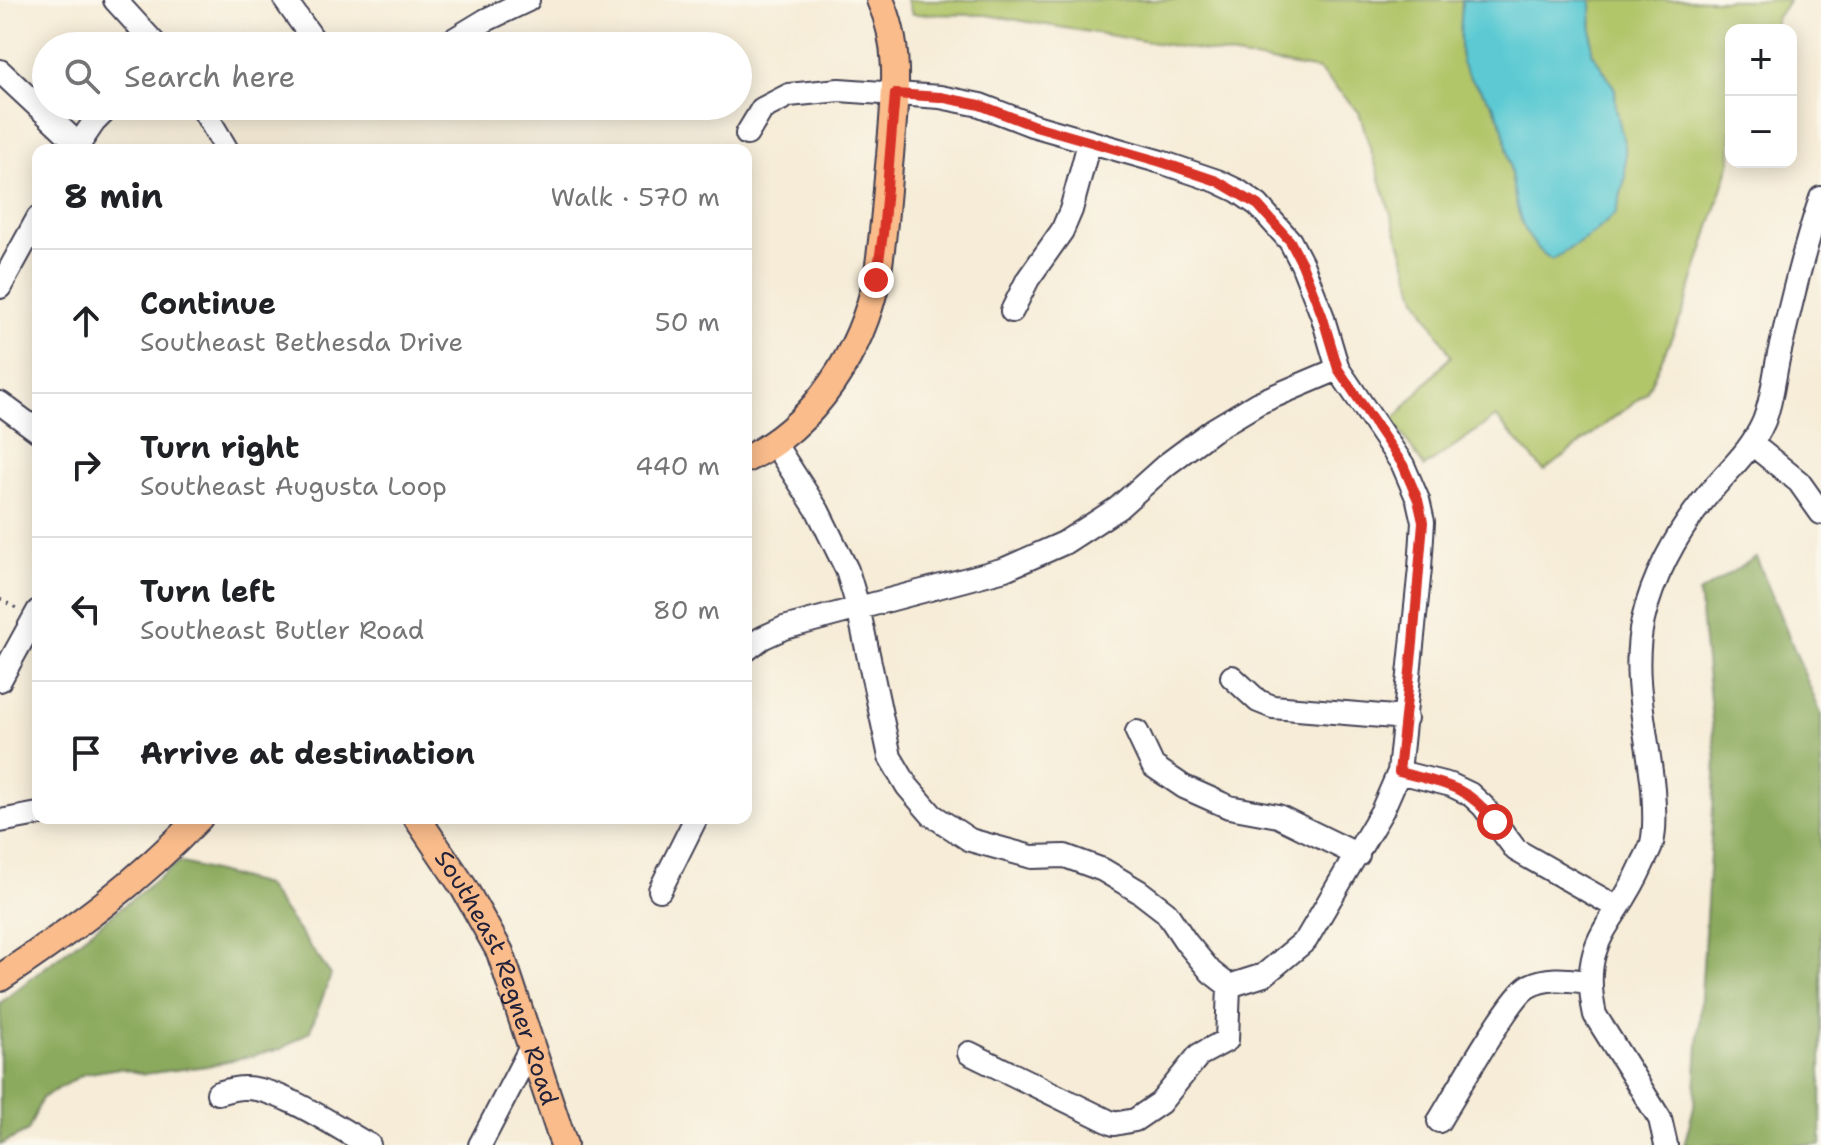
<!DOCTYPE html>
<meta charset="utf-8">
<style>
:root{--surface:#fff;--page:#f2f2f2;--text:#202124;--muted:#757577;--line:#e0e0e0}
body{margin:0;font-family:"Shantell Sans",sans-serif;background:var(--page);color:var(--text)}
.controls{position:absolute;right:24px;top:24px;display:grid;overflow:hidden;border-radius:16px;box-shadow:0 4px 20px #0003}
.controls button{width:72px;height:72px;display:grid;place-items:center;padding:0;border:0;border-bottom:2px solid var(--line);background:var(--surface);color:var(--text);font:40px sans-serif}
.stop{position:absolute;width:24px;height:24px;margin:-18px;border:6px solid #d93025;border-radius:50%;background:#fff}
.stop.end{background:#d93025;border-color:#fff;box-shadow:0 2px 8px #0008}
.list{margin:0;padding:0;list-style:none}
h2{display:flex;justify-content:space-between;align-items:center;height:104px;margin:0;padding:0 32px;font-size:34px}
h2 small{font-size:26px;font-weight:400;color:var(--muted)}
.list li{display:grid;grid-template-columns:52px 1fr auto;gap:24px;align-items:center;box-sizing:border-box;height:144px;padding:0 32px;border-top:2px solid var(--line)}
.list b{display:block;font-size:30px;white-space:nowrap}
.list p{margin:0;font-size:26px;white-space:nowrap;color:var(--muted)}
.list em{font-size:26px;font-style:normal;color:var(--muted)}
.icon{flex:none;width:44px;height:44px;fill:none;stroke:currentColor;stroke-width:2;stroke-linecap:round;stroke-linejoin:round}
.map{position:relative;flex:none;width:1821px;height:1145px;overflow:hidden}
.search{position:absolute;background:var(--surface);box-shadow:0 4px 20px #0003;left:32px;top:32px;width:720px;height:88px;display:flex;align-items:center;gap:20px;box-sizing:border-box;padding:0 28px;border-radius:44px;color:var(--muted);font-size:30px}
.panel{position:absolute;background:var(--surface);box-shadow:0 4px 20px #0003;left:32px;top:144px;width:720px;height:680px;border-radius:16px}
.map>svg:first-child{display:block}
.green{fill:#b1c569;stroke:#6a7452;stroke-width:2}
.forest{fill:#8caa5d;stroke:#57664c;stroke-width:2}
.water{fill:#5dcad3;stroke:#407687;stroke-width:2}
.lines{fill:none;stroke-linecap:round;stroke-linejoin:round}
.minor-casing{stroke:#424052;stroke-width:26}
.major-casing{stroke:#424052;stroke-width:30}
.path{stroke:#424052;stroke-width:3;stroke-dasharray:2 6;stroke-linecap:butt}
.minor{stroke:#fff;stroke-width:22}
.major{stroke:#fabc8b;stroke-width:26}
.route{stroke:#d93025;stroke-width:10}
.labels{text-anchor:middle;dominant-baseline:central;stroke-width:7;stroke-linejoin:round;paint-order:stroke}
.street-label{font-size:24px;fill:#22223b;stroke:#fbf7ec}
</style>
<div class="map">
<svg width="1821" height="1145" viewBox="0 0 1821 1145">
<rect width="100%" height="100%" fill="#fbf7ec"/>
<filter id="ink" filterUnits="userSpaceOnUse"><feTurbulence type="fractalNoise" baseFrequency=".0125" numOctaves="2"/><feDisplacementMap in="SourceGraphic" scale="16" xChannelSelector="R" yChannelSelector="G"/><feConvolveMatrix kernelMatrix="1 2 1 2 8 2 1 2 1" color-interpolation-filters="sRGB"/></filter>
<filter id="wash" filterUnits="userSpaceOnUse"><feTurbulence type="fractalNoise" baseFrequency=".006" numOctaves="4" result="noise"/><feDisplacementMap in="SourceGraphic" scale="32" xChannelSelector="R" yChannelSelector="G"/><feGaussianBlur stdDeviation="1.8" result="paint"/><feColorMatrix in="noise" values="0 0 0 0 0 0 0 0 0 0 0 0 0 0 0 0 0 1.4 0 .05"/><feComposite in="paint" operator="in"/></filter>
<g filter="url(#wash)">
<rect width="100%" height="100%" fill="#f6ecd7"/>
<path class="green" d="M907,0H1789L1777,17L1773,30H1731V161L1682,315L1646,393L1544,471L1496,417L1424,467L1393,420L1451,356L1417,298L1359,112L1319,70L987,15L912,14Z"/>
<path class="forest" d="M1756,557L1821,714V1145H1684L1694,1107L1716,760L1699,593Z
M179,862L265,885L331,975L310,1031L281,1049L207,1066L144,1074L119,1068L84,1074L42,1098L28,1131L0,1145V1003Z"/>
<path class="water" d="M1462,0H1591L1592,52L1615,89L1616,108L1625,147V179L1616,213L1594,233L1552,260C1499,225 1521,156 1494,107C1485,91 1468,81 1462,62C1457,48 1462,16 1462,0Z"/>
</g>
<g filter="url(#ink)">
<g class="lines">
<defs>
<path id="minor" d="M115,0L157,46
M285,0L318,46
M443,46L486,20L528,0
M0,71L78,144
M201,106L227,150
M747,134L762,109L789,95L839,90L940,97L980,105L1032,125L1161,162L1217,181L1238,191L1258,205L1290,241L1302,264L1322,315L1338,369L1403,465L1418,500L1423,522L1420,568L1399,772L1382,811L1306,940L1264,975L1229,986
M75,150L94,122L110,106
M0,287L38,218
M1012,311L1028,279L1062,231L1071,210L1089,143
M0,403L38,431
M774,443L818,511L847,570L858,607L890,757L907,786L932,815L970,840L1032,857L1065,856L1103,870L1140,892L1166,912L1186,942L1211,972L1229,986
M1752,444L1799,482L1821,513
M746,650L762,638L784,628L1005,569L1064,543L1118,508L1166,465L1213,430L1258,403L1338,369
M1232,677L1258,701L1273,707L1406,718
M0,680L38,611
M1137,732L1153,766L1184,787L1229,807L1278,816L1358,855
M1399,772L1451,785L1470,794L1483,806L1516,850L1618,908
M0,821L38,814
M660,890L696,818
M969,1053L1114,1124L1135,1120L1160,1103L1199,1055L1227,1040L1229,986
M218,1093C226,1091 235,1088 243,1088C277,1086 338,1128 369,1145
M1439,1121C1453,1098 1511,995 1529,986C1549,976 1569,980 1590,982
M480,1145L531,1047
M1666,1145L1660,1119L1595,1015C1578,938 1615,927 1642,865C1645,858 1650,851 1652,843C1656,826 1654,806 1653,789C1648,734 1630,675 1643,620C1652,579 1676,535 1702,502C1723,474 1750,454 1764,421C1773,398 1774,374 1780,350C1792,299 1804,248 1821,198"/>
<g id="major">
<path d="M746,459C815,426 862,351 877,277C884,237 886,196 890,156C894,104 903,49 880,0"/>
<path id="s1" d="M417,818L464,888L500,952L564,1145"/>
<path d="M0,978C74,929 137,883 199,818"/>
</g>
</defs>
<use href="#minor" class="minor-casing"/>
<use href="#major" class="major-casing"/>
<path class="path" d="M0,599L18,609"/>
<use href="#minor" class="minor"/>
<use href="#major" class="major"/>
</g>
</g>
<g class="lines" filter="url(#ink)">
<path class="route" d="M876,280L883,234L895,94L940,97L980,105L1032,125L1161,162L1217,181L1258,205L1290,241L1302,264L1322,315L1338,369L1403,465L1418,500L1423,522L1413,643L1399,772C1441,783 1468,785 1495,822"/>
</g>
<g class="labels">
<g class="street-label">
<text stroke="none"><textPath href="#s1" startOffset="180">Southeast Regner Road</textPath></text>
</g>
</g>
</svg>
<div class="controls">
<button>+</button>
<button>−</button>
</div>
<div class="stop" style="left:1495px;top:822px"></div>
<div class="stop end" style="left:876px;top:280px"></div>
<div class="search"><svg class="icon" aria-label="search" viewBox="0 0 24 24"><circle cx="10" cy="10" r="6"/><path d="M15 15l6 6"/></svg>Search here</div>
<section class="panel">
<h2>8 min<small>Walk · 570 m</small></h2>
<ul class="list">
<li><svg class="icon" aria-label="ahead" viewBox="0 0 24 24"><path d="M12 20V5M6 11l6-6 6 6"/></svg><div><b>Continue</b><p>Southeast Bethesda Drive</p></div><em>50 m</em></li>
<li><svg class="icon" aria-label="right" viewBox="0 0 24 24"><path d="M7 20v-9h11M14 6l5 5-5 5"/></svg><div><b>Turn right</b><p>Southeast Augusta Loop</p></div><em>440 m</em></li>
<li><svg class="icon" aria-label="left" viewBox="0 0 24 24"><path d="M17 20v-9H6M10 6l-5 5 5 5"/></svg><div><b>Turn left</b><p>Southeast Butler Road</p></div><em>80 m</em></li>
<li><svg class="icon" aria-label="arrive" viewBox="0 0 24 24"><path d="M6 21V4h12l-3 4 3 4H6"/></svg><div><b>Arrive at destination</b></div></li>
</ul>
</section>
</div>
